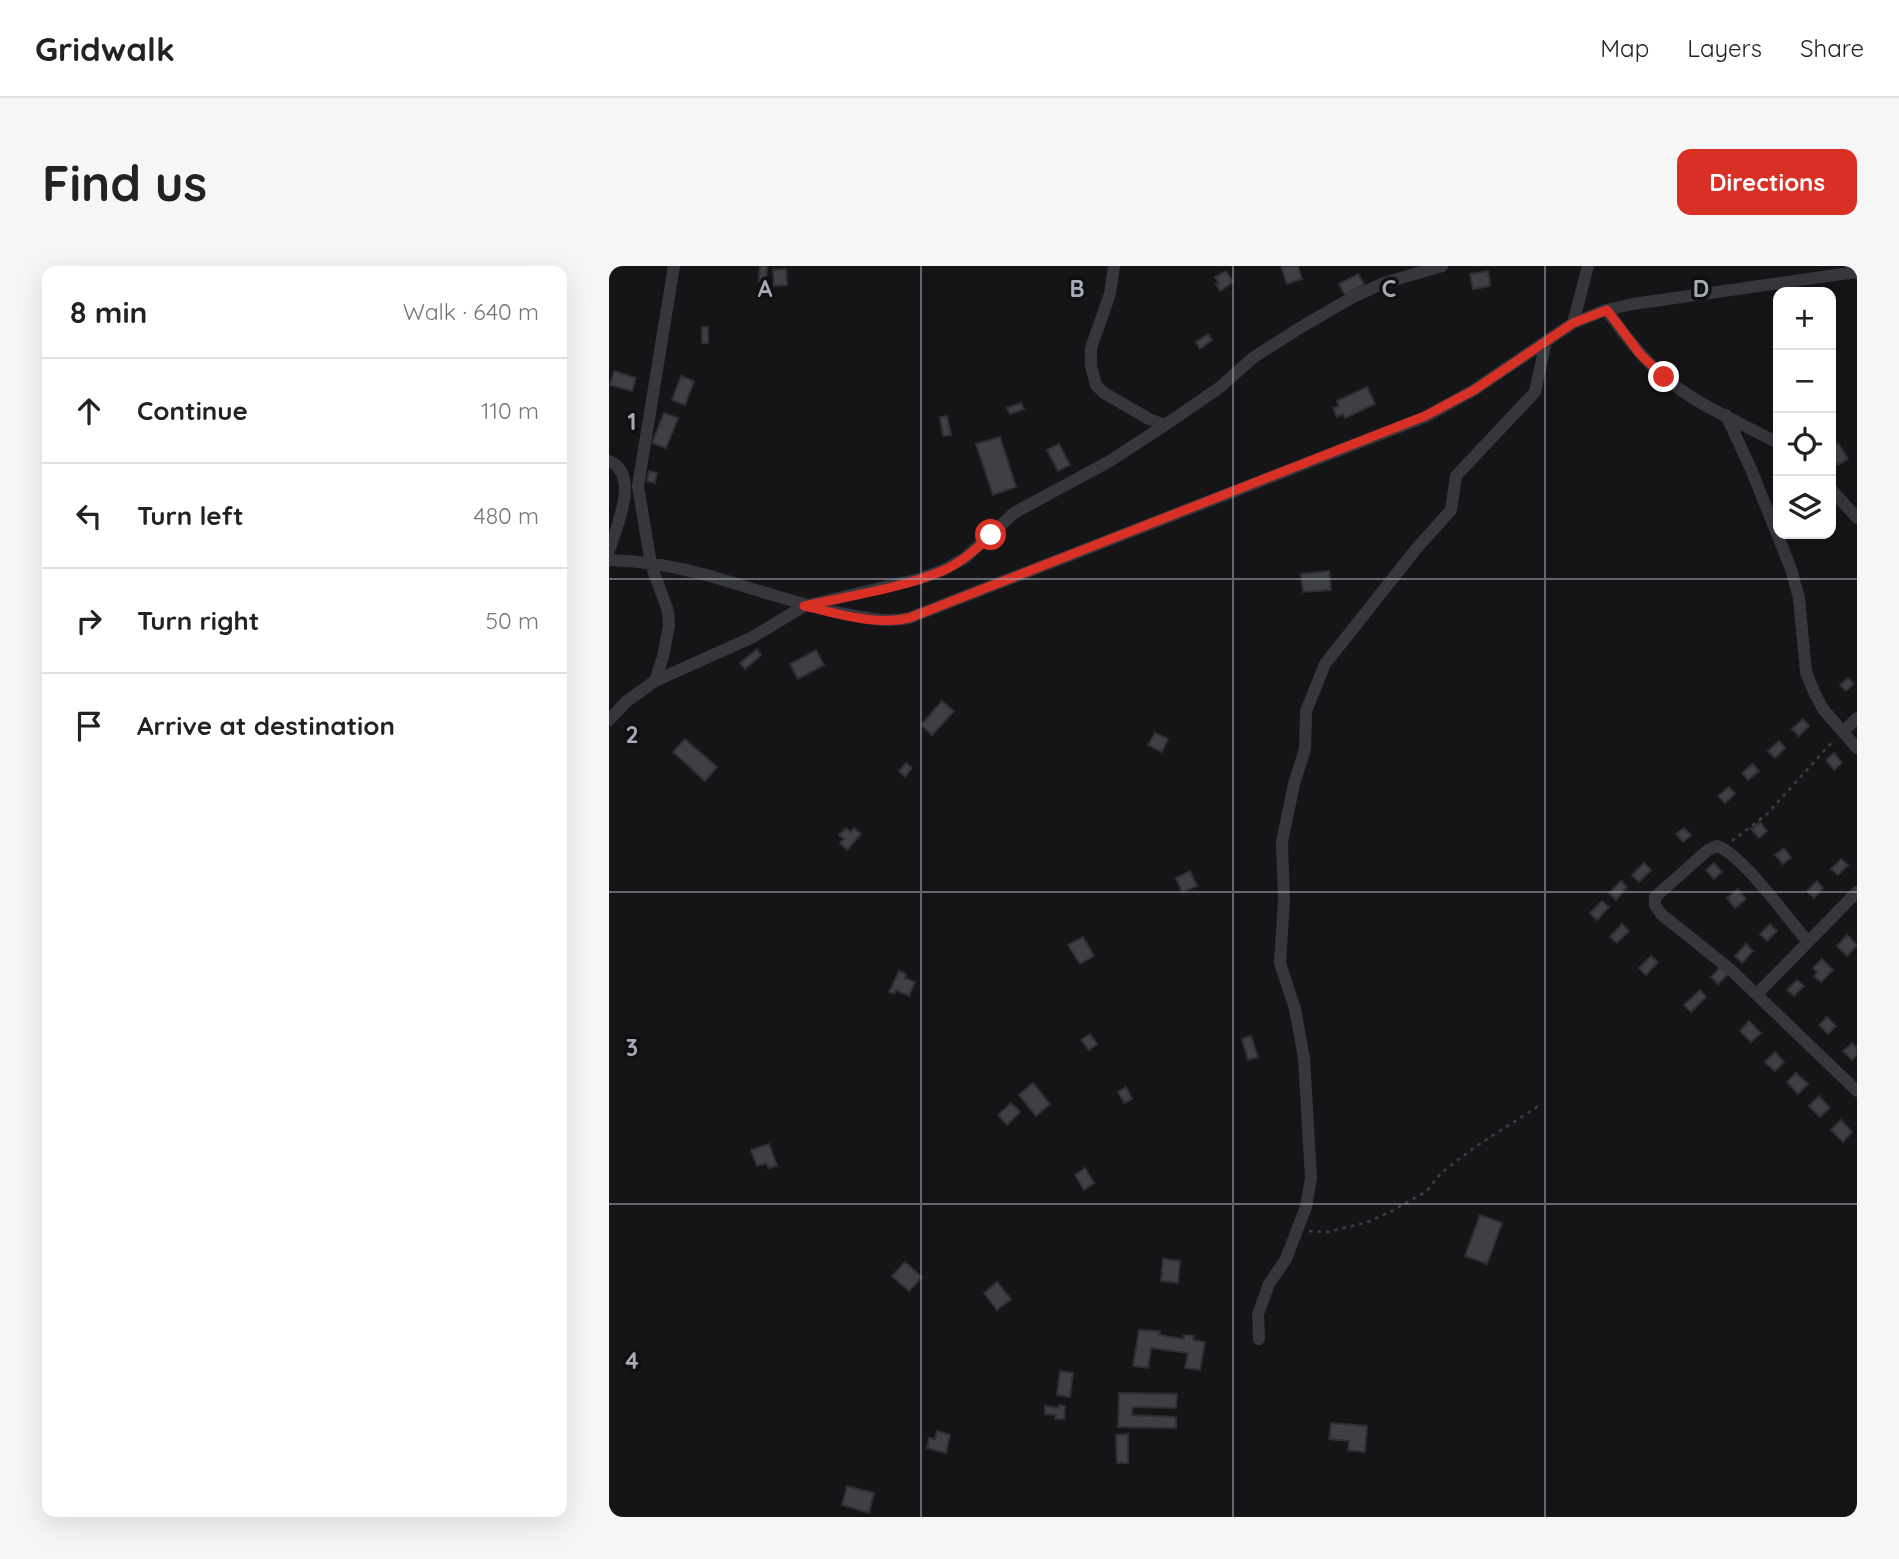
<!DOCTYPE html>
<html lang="en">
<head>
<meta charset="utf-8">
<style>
  :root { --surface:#fff; --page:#f6f6f6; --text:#222; --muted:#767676; --line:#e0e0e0; --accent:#d93025 }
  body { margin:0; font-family:Quicksand,sans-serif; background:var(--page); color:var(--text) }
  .controls { position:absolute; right:21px; top:21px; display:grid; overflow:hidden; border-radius:14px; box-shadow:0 7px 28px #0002 }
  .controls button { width:63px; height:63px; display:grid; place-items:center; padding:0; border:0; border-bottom:2px solid var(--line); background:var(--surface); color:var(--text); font:35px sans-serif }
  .stop { position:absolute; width:21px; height:21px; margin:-16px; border:5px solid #d93025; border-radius:50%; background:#fff }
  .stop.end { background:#d93025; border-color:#fff; box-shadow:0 2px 7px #0008 }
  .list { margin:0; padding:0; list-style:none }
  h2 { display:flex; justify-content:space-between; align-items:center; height:91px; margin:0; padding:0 28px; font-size:30px }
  h2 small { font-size:23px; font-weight:400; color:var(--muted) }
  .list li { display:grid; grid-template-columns:46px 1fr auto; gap:21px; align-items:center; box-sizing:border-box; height:105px; padding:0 28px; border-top:2px solid var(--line) }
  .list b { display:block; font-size:26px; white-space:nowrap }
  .list em { font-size:23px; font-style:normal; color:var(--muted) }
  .icon { flex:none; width:38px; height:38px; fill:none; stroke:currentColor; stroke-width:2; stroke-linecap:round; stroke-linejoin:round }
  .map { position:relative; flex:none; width:1248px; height:1251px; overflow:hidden; border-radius:14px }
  header { display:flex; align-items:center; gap:42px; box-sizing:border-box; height:98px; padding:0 35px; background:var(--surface); border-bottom:2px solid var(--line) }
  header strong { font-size:33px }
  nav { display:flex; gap:38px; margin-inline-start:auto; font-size:24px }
  .intro { display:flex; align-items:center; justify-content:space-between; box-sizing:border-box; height:168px; padding:0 42px }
  h1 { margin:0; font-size:49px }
  .button { padding:18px 32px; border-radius:14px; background:var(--accent); color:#fff; font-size:24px; font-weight:700 }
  main { display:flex; gap:42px; padding:0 42px }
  aside { flex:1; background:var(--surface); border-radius:14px; box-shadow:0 7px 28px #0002 }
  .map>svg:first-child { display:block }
</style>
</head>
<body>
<header>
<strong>Gridwalk</strong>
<nav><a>Map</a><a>Layers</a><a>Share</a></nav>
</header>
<div class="intro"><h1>Find us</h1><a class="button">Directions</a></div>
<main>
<aside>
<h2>8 min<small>Walk · 640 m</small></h2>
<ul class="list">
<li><svg class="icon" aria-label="ahead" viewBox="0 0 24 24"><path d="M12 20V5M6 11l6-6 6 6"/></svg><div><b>Continue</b></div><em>110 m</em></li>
<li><svg class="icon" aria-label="left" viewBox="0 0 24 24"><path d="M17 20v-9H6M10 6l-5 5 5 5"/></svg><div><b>Turn left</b></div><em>480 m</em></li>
<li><svg class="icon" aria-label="right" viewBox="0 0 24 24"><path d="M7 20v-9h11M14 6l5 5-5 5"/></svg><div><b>Turn right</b></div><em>50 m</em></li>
<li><svg class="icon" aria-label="arrive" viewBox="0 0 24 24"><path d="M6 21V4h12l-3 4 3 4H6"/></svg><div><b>Arrive at destination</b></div></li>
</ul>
</aside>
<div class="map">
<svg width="1248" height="1251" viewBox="0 0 1248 1251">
  <rect width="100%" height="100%" fill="#151517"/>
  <!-- building -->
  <path fill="#3f4044" stroke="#2f2f33" stroke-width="2" d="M 151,0 L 158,0 L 157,16 L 150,16 Z
    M 672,0 L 689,0 L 693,13 L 678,18 Z
    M 177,3 L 178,19 L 165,20 L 164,4 Z
    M 617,5 L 624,16 L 611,25 L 607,18 L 610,17 L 606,11 Z
    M 879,5 L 881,20 L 864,23 L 861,8 Z
    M 749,8 L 755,18 L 736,29 L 730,18 Z
    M 93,61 L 99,61 L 99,77 L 93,77 Z
    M 599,68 L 603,74 L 591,83 L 587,76 Z
    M 5,105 L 27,112 L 23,125 L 1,119 Z
    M 72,110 L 85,115 L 76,139 L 63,134 Z
    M 758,121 L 766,138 L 736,152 L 734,148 L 728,151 L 724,142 L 730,140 L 728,135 Z
    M 412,137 L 415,143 L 401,148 L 398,142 Z
    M 55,147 L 69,152 L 57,182 L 43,177 Z
    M 338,150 L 342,169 L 334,170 L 331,151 Z
    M 391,171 L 407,221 L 384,229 L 367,178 Z
    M 1229,177 L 1239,193 L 1229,199 L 1222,189 L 1222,182 Z
    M 450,178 L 461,199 L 449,205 L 438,184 Z
    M 40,205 L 48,207 L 46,217 L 38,215 Z
    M 720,305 L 722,324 L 694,326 L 692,308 Z
    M 148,383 L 152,389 L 136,403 L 131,397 Z
    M 207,384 L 215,399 L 189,413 L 181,398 Z
    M 1239,412 L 1245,418 L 1237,425 L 1231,419 Z
    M 333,435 L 345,445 L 323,469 L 312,459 Z
    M 1194,453 L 1200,460 L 1190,470 L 1183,463 Z
    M 546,467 L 559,473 L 553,486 L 539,479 Z
    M 76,473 L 108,501 L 96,515 L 64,486 Z
    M 1170,475 L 1176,482 L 1166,492 L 1159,485 Z
    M 1225,487 L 1233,497 L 1225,504 L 1217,494 Z
    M 297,497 L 303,502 L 296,511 L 290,505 Z
    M 1144,498 L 1150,505 L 1139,514 L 1133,507 Z
    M 1120,521 L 1126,528 L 1116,537 L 1109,530 Z
    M 1151,556 L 1158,565 L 1150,572 L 1142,563 Z
    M 237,562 L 242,566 L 245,562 L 252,568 L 238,584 L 231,577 L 235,573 L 230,569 Z
    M 1075,562 L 1082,569 L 1074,576 L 1067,568 Z
    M 1175,582 L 1182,592 L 1174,598 L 1166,589 Z
    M 1232,593 L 1239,599 L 1229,609 L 1222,603 Z
    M 1035,597 L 1042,604 L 1030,616 L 1023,609 Z
    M 1105,597 L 1113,606 L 1105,613 L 1097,604 Z
    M 581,605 L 588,620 L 573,626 L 567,612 Z
    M 1012,615 L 1018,621 L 1007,634 L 1000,627 Z
    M 1208,615 L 1214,622 L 1205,632 L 1198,625 Z
    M 1129,623 L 1137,633 L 1126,642 L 1118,632 Z
    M 993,635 L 1000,641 L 988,654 L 981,647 Z
    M 1013,658 L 1020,665 L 1008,677 L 1001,671 Z
    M 1161,658 L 1168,665 L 1158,675 L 1151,668 Z
    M 1238,669 L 1248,679 L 1238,690 L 1228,680 Z
    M 474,671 L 485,690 L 471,698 L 459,679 Z
    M 1137,678 L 1144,685 L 1133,697 L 1126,690 Z
    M 1042,690 L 1049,696 L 1037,709 L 1030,702 Z
    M 1213,693 L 1224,704 L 1212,716 L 1205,710 L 1208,706 L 1204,702 Z
    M 1112,701 L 1119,708 L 1109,718 L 1102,711 Z
    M 290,705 L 297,708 L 296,712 L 306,716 L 300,730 L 287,724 L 285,728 L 280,726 Z
    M 1188,714 L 1195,720 L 1185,730 L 1178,724 Z
    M 1091,724 L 1097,731 L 1082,746 L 1075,739 Z
    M 1218,751 L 1227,760 L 1219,768 L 1210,759 Z
    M 1140,755 L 1152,767 L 1142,776 L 1131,765 Z
    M 481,768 L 488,778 L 480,784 L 472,774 Z
    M 642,770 L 649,791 L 639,794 L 633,773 Z
    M 1243,777 L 1248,782 L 1248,789 L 1243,794 L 1234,785 Z
    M 1166,786 L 1175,796 L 1166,805 L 1156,796 Z
    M 1187,807 L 1199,818 L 1189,828 L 1178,816 Z
    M 424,817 L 441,838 L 427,850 L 410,829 Z
    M 517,821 L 523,833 L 515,837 L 509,826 Z
    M 1210,830 L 1221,842 L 1211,851 L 1200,840 Z
    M 402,837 L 411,846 L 398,859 L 389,849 Z
    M 1232,854 L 1243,866 L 1234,876 L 1222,864 Z
    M 160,878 L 168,900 L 159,902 L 158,897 L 148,900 L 142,884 Z
    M 476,902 L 485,917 L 475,924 L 466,909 Z
    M 871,949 L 893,957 L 878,998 L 856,990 Z
    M 554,993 L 571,995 L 569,1017 L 552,1015 Z
    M 296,996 L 313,1011 L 300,1025 L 283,1010 Z
    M 388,1016 L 402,1033 L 388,1044 L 375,1027 Z
    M 530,1064 L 551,1065 L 550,1069 L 575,1073 L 575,1069 L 585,1070 L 584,1074 L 596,1076 L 591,1104 L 576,1102 L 579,1087 L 542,1082 L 539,1102 L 524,1100 Z
    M 451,1105 L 464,1107 L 461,1131 L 448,1129 Z
    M 510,1127 L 568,1128 L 567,1142 L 524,1141 L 523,1149 L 567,1151 L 567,1162 L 509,1161 Z
    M 450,1139 L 456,1140 L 455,1153 L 446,1153 L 447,1149 L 436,1148 L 436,1140 L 450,1142 Z
    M 722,1157 L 758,1160 L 756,1186 L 739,1184 L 740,1175 L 720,1173 Z
    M 328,1165 L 341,1169 L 337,1187 L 318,1182 L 320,1172 L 326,1173 Z
    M 519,1168 L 519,1197 L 508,1197 L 507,1169 Z
    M 238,1220 L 265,1227 L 260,1247 L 233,1239 Z"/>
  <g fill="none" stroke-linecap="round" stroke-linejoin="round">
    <!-- path -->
    <path stroke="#3c3e43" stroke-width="2.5" stroke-dasharray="3.5 5" stroke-linecap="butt" d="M 1123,575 L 1158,548 L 1225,474
      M 700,965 L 718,966 L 756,957 L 781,946 L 818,925 L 832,907 L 866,881 L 931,839"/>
    <!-- minor -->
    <path stroke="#36373c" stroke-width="12" d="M 505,0 L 501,28 L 482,82 L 482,100 L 487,119 L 495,127 L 540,153 L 556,159
      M 997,44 C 1015,67 1031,90 1053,109 C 1086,139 1131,156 1169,177
      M 964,57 L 979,0
      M 1117,149 L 1142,203 L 1182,303 L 1190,332 L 1197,406 L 1205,426 L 1214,443 L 1248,482
      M 0,195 C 32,208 7,262 0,285
      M 1222,223 L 1248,252
      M 0,294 C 34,295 69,301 101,310 C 146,323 190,339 236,348 C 258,352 278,357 300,352 L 816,151 L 865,124 L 964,57 L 997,44 L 1024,38 L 1248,6
      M 46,415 L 54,391 L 60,360 L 59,345 L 42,298 L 29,220 L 65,0
      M 0,454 L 18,435 L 46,415 L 144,371 L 195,340 L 310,313 L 334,304 L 356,292 L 405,247 L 501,195 L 556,159 L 610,122 L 645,91 L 689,63 L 744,31 L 775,17 L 833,0
      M 1234,466 L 1248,452
      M 1199,676 C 1179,653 1133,588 1108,580 L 1099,584 L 1046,631 L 1046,639 L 1052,648 L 1122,704 L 1248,825
      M 1148,728 L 1248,626
      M 650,1073 L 649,1048 L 660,1018 L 677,993 L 697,941 L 702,912 L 695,792 L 686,743 L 671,697 L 675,634 L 673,576 L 685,518 L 696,483 L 697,445 L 716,398 L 807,283 L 842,244 L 847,210 L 926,126 L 937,75"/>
  </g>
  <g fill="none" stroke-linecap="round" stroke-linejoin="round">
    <!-- route -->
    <path stroke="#d93025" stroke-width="9" d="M 382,269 C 367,283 352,297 333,305 C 290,323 240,330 195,340 C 228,347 266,360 300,352 L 816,150 L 865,124 L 964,57 L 998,44 L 1031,88 L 1055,111"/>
  </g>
  <!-- grid -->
  <path fill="none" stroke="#a7abb8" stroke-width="2" stroke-opacity="0.55" d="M 312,0 L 312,1251M 624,0 L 624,1251M 936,0 L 936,1251M 0,313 L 1248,313M 0,626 L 1248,626M 0,938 L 1248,938"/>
  <g font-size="23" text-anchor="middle" font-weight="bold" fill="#a7abb8" stroke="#101012" stroke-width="7" stroke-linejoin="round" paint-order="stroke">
    <text x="156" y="31">A</text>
    <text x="468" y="31">B</text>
    <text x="780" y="31">C</text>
    <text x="1092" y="31">D</text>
    <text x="23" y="164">1</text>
    <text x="23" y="477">2</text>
    <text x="23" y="790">3</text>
    <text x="23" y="1103">4</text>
  </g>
</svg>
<div class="controls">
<button>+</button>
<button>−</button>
<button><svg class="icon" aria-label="locate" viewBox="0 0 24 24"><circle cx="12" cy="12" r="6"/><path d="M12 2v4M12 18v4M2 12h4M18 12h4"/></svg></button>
<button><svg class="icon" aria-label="layers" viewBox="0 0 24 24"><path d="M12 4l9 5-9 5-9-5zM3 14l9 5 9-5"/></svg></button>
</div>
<div class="stop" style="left:382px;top:269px"></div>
<div class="stop end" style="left:1055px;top:111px"></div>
</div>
</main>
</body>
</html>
